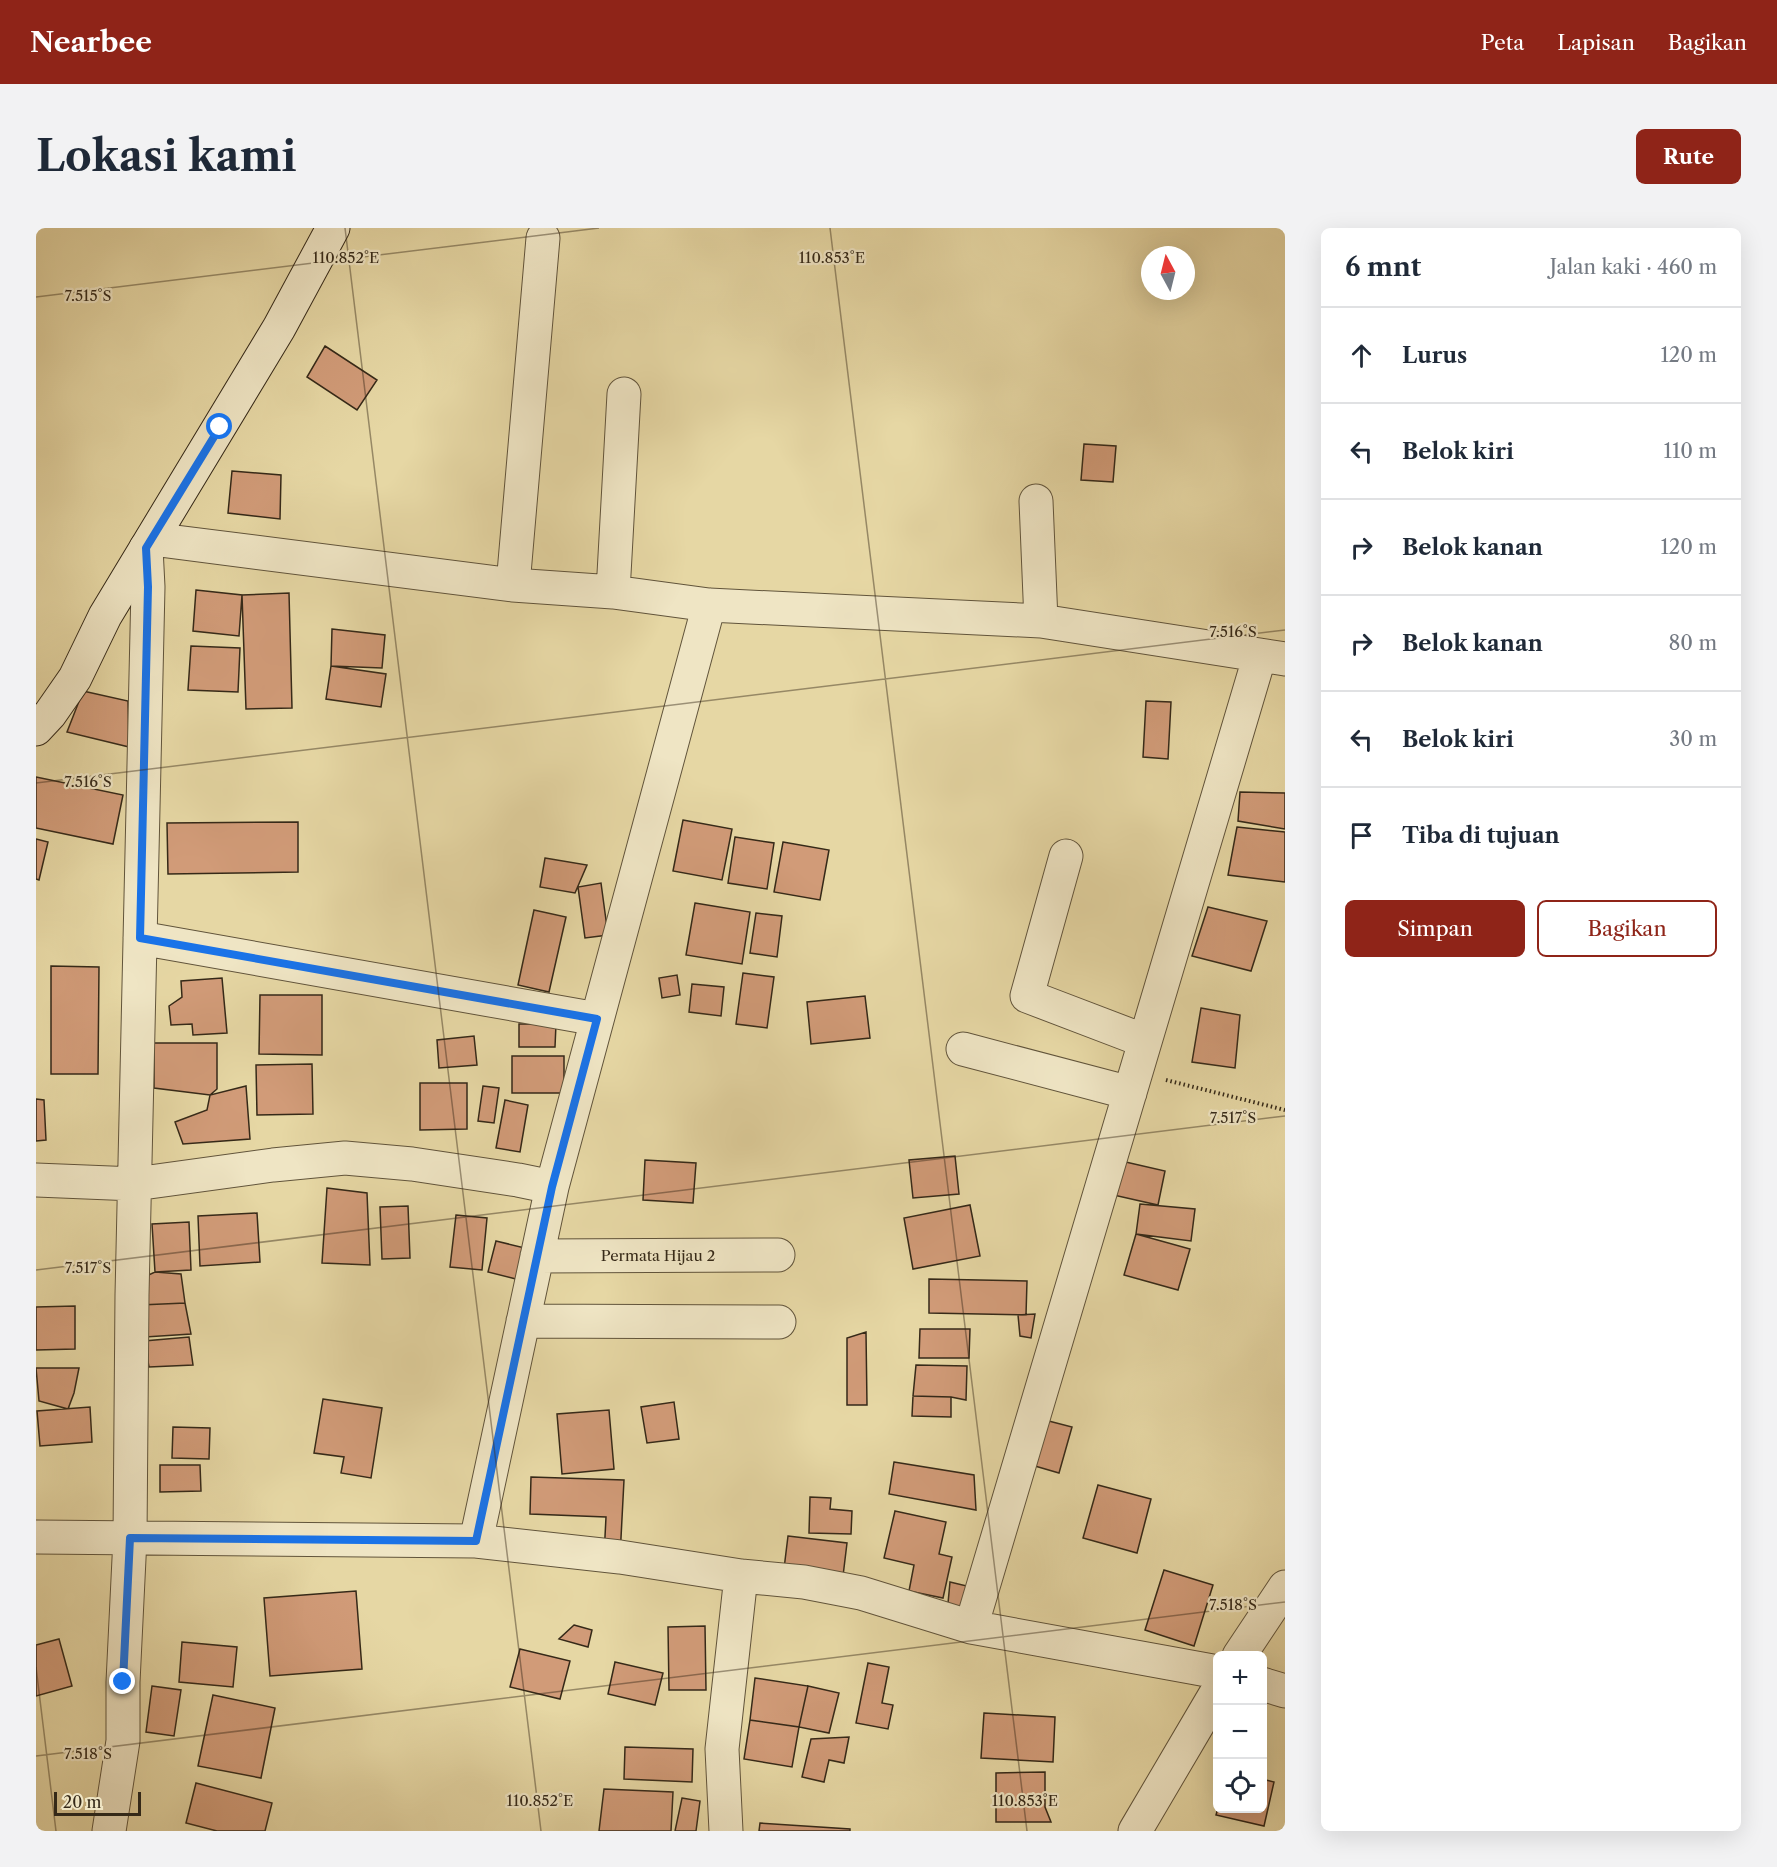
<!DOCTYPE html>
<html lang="id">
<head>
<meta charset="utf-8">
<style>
  :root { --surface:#fff; --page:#f2f2f3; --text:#1f2937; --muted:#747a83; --line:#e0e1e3; --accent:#8f2418 }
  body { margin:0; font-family:"Libre Caslon Text",serif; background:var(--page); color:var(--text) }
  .controls { position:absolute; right:18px; bottom:18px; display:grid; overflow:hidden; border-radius:9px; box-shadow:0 6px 24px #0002 }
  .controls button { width:54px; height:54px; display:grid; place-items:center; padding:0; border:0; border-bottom:2px solid var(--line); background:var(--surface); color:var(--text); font:30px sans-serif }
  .compass { position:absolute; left:1105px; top:18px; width:54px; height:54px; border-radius:50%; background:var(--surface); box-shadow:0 6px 24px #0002; rotate:353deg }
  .scale { position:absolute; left:18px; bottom:15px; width:87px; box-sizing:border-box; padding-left:6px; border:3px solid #352918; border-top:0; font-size:16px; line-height:21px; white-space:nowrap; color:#352918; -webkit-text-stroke:4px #efe5c4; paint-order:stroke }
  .stop { position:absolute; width:18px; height:18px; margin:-14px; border:4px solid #1a73e8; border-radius:50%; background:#fff }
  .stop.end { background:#1a73e8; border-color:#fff; box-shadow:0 2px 6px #0008 }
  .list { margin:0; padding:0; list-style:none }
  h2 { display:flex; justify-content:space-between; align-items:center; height:78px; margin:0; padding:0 24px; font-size:26px }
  h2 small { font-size:20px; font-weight:400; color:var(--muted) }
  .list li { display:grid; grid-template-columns:39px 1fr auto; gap:18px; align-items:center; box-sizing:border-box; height:96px; padding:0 24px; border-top:2px solid var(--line) }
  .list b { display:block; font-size:22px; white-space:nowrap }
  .list em { font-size:20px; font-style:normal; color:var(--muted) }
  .actions { display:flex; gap:12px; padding:18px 24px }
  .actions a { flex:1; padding:14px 0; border:2px solid var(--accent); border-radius:9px; text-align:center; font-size:21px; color:var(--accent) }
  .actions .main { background:var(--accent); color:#fff }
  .icon { flex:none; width:33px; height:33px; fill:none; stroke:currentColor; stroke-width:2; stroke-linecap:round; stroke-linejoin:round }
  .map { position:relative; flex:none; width:1249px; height:1603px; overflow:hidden; border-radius:9px }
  header { display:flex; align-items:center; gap:36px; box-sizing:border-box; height:84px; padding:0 30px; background:var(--accent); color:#fff }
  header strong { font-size:28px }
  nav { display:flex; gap:33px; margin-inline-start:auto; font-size:21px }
  .intro { display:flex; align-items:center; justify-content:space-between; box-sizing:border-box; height:144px; padding:0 36px }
  h1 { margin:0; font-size:42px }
  .button { padding:15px 27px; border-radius:9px; background:var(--accent); color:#fff; font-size:21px; font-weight:700 }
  main { display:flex; gap:36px; padding:0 36px }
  aside { flex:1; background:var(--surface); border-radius:9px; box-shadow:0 6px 24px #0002 }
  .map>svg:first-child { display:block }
</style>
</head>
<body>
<header>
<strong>Nearbee</strong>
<nav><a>Peta</a><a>Lapisan</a><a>Bagikan</a></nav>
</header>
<div class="intro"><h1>Lokasi kami</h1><a class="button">Rute</a></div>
<main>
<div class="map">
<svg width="1249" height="1603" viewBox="0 0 1249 1603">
  <rect width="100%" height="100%" fill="#e6d7a4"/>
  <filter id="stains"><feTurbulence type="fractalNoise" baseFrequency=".00333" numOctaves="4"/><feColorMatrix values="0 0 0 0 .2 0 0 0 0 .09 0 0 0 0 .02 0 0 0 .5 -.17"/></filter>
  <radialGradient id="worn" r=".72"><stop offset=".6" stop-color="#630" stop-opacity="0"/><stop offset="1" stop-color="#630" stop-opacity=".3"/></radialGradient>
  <!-- building -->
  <path fill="#d19b78" stroke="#352918" stroke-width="1.5" d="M 289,118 L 341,152 L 321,182 L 271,149 Z
    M 1048,216 L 1080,218 L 1077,254 L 1045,252 Z
    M 196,243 L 245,247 L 244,291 L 192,285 Z
    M 160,362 L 206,367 L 203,408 L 157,403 Z
    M 253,365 L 256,480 L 210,481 L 206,367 Z
    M 296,401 L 349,407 L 346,440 L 295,438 Z
    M 155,418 L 204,420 L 202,464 L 152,462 Z
    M 295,438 L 350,446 L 345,479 L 290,471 Z
    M 47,463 L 92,473 L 93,519 L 31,504 Z
    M 1110,473 L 1135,474 L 1132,531 L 1107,529 Z
    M 0,549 L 87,567 L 77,616 L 0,600 Z
    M 1204,564 L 1249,565 L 1249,601 L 1202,593 Z
    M 647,592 L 696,601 L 686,652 L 637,643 Z
    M 262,594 L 262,644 L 132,646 L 131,595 Z
    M 1201,599 L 1249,604 L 1249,654 L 1192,647 Z
    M 699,609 L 738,615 L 731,661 L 692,655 Z
    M 0,611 L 12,614 L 3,652 L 0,651 Z
    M 747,614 L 793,622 L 784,672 L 738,664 Z
    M 509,630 L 551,637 L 539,665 L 504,659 Z
    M 565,655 L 572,707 L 549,710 L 542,659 Z
    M 659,675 L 714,684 L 706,736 L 650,727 Z
    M 1172,679 L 1231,693 L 1215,743 L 1156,728 Z
    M 498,682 L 530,689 L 513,764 L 482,757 Z
    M 720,685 L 746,688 L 741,729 L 714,725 Z
    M 15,738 L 63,739 L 62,846 L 15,846 Z
    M 707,745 L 738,749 L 731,800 L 700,796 Z
    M 641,747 L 644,767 L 626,770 L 623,750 Z
    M 186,750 L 191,805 L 157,807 L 156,796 L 135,797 L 133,778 L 146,769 L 145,753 Z
    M 656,756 L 688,759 L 685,788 L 653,784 Z
    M 224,767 L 286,767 L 286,827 L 223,826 Z
    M 829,768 L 834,810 L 775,816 L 771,774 Z
    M 1165,780 L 1204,787 L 1199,840 L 1156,834 Z
    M 483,796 L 520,796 L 519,819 L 483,819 Z
    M 438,808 L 441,837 L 403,840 L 401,812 Z
    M 118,815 L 181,815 L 181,861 L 174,867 L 118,860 Z
    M 476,828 L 528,828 L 528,865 L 476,865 Z
    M 276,836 L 277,886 L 221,887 L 220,837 Z
    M 384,855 L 431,855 L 431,901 L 384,902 Z
    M 210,858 L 214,911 L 147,916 L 139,894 L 171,882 L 174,867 Z
    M 447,858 L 463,860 L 458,895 L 442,893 Z
    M 0,871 L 8,872 L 10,912 L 0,913 Z
    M 469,872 L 492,877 L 484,924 L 460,920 Z
    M 919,928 L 923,966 L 877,970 L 873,932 Z
    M 609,932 L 660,935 L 657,975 L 607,972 Z
    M 1081,932 L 1129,943 L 1122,977 L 1073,966 Z
    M 291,960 L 331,965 L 334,1037 L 286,1035 Z
    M 1104,976 L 1159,981 L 1155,1013 L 1100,1006 Z
    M 934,977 L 944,1028 L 877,1041 L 868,990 Z
    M 372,978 L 374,1030 L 346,1031 L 344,979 Z
    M 221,985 L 224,1034 L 164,1038 L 162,988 Z
    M 420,987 L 451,990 L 446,1042 L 414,1039 Z
    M 153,994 L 155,1042 L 119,1044 L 116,996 Z
    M 1100,1006 L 1154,1021 L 1142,1062 L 1088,1047 Z
    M 460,1013 L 493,1021 L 484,1052 L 452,1044 Z
    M 119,1044 L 145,1046 L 149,1075 L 104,1077 L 106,1050 Z
    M 893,1051 L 991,1053 L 990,1087 L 893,1085 Z
    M 149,1075 L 155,1106 L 109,1109 L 104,1077 Z
    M 39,1078 L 39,1121 L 0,1122 L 0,1079 Z
    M 999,1086 L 995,1110 L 984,1108 L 982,1087 Z
    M 884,1101 L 934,1101 L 933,1130 L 883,1130 Z
    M 830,1104 L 831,1177 L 811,1177 L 811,1110 Z
    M 153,1109 L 157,1137 L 113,1139 L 108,1113 Z
    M 880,1137 L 931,1138 L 930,1172 L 915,1169 L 877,1168 Z
    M 0,1140 L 43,1140 L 38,1165 L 32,1181 L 3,1173 Z
    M 877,1168 L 915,1169 L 915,1189 L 876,1188 Z
    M 287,1171 L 346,1180 L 335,1250 L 305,1245 L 308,1229 L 278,1225 Z
    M 638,1174 L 643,1211 L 611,1215 L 605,1179 Z
    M 54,1179 L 56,1214 L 4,1218 L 1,1183 Z
    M 573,1182 L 578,1241 L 526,1246 L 521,1186 Z
    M 1005,1191 L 1036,1199 L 1023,1245 L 992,1236 Z
    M 137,1199 L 174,1200 L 173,1231 L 136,1230 Z
    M 858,1234 L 938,1247 L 940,1282 L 853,1266 Z
    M 124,1237 L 164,1237 L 165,1263 L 124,1264 Z
    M 495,1249 L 588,1252 L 584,1329 L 568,1328 L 570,1289 L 494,1286 Z
    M 1062,1257 L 1115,1271 L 1101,1325 L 1047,1310 Z
    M 774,1269 L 795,1270 L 794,1281 L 816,1283 L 815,1306 L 773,1305 Z
    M 859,1283 L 910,1294 L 903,1326 L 916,1329 L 907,1370 L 873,1363 L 878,1337 L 848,1330 Z
    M 752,1308 L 811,1315 L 807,1348 L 747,1349 Z
    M 1128,1342 L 1177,1357 L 1158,1418 L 1109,1402 Z
    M 914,1354 L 935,1359 L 929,1387 L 911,1386 Z
    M 320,1363 L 326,1441 L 234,1448 L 228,1370 Z
    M 538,1397 L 556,1402 L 552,1419 L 523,1411 Z
    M 669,1398 L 670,1462 L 633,1462 L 632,1399 Z
    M 23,1411 L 36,1458 L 0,1468 L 0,1417 Z
    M 146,1414 L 201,1419 L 197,1459 L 143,1454 Z
    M 484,1421 L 534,1433 L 524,1471 L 474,1459 Z
    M 579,1434 L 627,1445 L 619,1477 L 572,1466 Z
    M 832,1435 L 853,1439 L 846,1475 L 857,1477 L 852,1501 L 820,1495 Z
    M 719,1450 L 772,1458 L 763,1499 L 714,1492 Z
    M 116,1458 L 145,1462 L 138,1508 L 110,1504 Z
    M 772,1458 L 803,1465 L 793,1505 L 763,1499 Z
    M 177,1467 L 239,1480 L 225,1550 L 162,1538 Z
    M 948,1485 L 1019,1489 L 1017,1534 L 945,1530 Z
    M 714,1492 L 763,1499 L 756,1539 L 708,1531 Z
    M 813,1509 L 808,1535 L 793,1532 L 788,1554 L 766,1549 L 775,1511 Z
    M 589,1519 L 657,1521 L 656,1554 L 588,1551 Z
    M 1009,1544 L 1009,1579 L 1015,1594 L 960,1594 L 960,1545 Z
    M 1226,1551 L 1238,1554 L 1228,1598 L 1180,1587 L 1182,1580 L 1226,1580 Z
    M 160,1555 L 236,1575 L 229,1603 L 181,1603 L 150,1595 Z
    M 568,1561 L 637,1564 L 635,1603 L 563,1603 Z
    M 646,1570 L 664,1573 L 660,1603 L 639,1603 Z
    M 724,1595 L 814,1601 L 814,1603 L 723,1603 Z"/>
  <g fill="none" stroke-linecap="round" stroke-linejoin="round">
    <defs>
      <path id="street" d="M 1000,273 L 1005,393
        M 116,311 L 477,357 L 577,364 L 673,377 L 1005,393 L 1249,431
        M 477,357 L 507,10
        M 577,364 L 588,166
        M 1030,628 L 991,768 L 1109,813
        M 104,710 L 561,791
        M 927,821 L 1094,865
        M 0,952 L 99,956 L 237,937 L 309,930 L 376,936 L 482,952 L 516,959
        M 501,1028 L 742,1027
        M 487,1093 L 743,1094
        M 0,1309 L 440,1313 L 584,1329 L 705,1348 L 768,1354 L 825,1365 L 935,1399 L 1182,1444
        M 440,1313 L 516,959 L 673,377
        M 935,1399 L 1224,427
        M 1203,1428 L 1249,1359
        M 1226,1456 L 1249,1463
        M 73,1603 L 87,1513 L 87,1454 L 94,1310 L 96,1067 L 112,359 L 110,320
        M 690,1603 L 686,1521 L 705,1348
        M 1099,1603 L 1182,1462"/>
      <path id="secondary" d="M 0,501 L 14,486 L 39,450 L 69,388 L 243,100 L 297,0"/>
    </defs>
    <!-- street casing -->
    <use href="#street" stroke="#61543b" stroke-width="35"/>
    <!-- secondary casing -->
    <use href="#secondary" stroke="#352918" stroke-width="35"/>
    <!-- path -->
    <path stroke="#352918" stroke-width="4" stroke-dasharray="1.5 3" stroke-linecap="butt" d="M 1130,852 L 1249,882"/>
    <!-- street -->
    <use href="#street" stroke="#efe5c4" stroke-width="33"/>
    <!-- secondary -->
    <use href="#secondary" stroke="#efe5c4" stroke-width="33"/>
  </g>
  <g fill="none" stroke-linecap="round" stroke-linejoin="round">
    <!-- route -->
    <path stroke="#1a73e8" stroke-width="8" d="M 87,1454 L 94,1310 L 440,1313 L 516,959 L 561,791 L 104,710 L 112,359 L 110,320 L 184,199"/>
  </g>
  <!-- ticks -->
  <path fill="none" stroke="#352918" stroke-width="1.5" stroke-opacity="0.45" d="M 309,0 L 505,1603M 794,0 L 991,1603M 0,69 L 563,0M 0,555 L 1249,402M 0,1042 L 1249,888M 0,1439 L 20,1603M 0,1528 L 1249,1374"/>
  <g text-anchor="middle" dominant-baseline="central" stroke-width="4.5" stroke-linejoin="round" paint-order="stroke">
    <!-- street labels -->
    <g font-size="15" fill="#352918" stroke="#efe5c4">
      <text x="622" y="1027">Permata Hijau 2</text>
    </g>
  </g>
  <g font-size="15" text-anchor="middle" fill="#352918" stroke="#efe5c4" stroke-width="4.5" stroke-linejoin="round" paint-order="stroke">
    <text x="310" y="35">110.852°E</text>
    <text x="796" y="35">110.853°E</text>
    <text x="52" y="73">7.515°S</text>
    <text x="1197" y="409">7.516°S</text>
    <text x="52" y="559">7.516°S</text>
    <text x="1197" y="895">7.517°S</text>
    <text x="52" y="1045">7.517°S</text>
    <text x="1197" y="1382">7.518°S</text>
    <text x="52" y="1531">7.518°S</text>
    <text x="504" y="1578">110.852°E</text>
    <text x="989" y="1578">110.853°E</text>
  </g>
  <rect width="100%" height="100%" filter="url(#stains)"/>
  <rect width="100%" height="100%" fill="url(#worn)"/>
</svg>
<div class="controls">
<button>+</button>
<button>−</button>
<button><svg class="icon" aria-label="locate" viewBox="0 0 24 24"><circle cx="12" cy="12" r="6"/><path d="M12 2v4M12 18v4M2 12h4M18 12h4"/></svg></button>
</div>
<svg class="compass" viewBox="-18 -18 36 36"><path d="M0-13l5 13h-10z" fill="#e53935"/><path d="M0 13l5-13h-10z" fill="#747a83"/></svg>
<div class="scale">20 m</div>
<div class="stop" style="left:184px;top:199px"></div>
<div class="stop end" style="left:87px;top:1454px"></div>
</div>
<aside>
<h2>6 mnt<small>Jalan kaki · 460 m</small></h2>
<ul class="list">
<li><svg class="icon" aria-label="ahead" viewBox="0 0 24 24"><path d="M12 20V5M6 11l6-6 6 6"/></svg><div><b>Lurus</b></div><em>120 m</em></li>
<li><svg class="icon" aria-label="left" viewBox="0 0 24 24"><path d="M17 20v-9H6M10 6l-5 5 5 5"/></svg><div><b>Belok kiri</b></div><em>110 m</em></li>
<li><svg class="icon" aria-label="right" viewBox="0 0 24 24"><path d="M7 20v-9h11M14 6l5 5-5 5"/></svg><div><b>Belok kanan</b></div><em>120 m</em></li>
<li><svg class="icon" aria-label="right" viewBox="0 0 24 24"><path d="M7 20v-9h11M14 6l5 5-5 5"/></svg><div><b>Belok kanan</b></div><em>80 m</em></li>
<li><svg class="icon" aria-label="left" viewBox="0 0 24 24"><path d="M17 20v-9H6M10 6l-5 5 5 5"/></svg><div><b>Belok kiri</b></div><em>30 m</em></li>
<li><svg class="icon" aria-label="arrive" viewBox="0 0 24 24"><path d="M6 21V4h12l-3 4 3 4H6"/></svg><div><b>Tiba di tujuan</b></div></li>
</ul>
<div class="actions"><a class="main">Simpan</a><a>Bagikan</a></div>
</aside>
</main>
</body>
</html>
